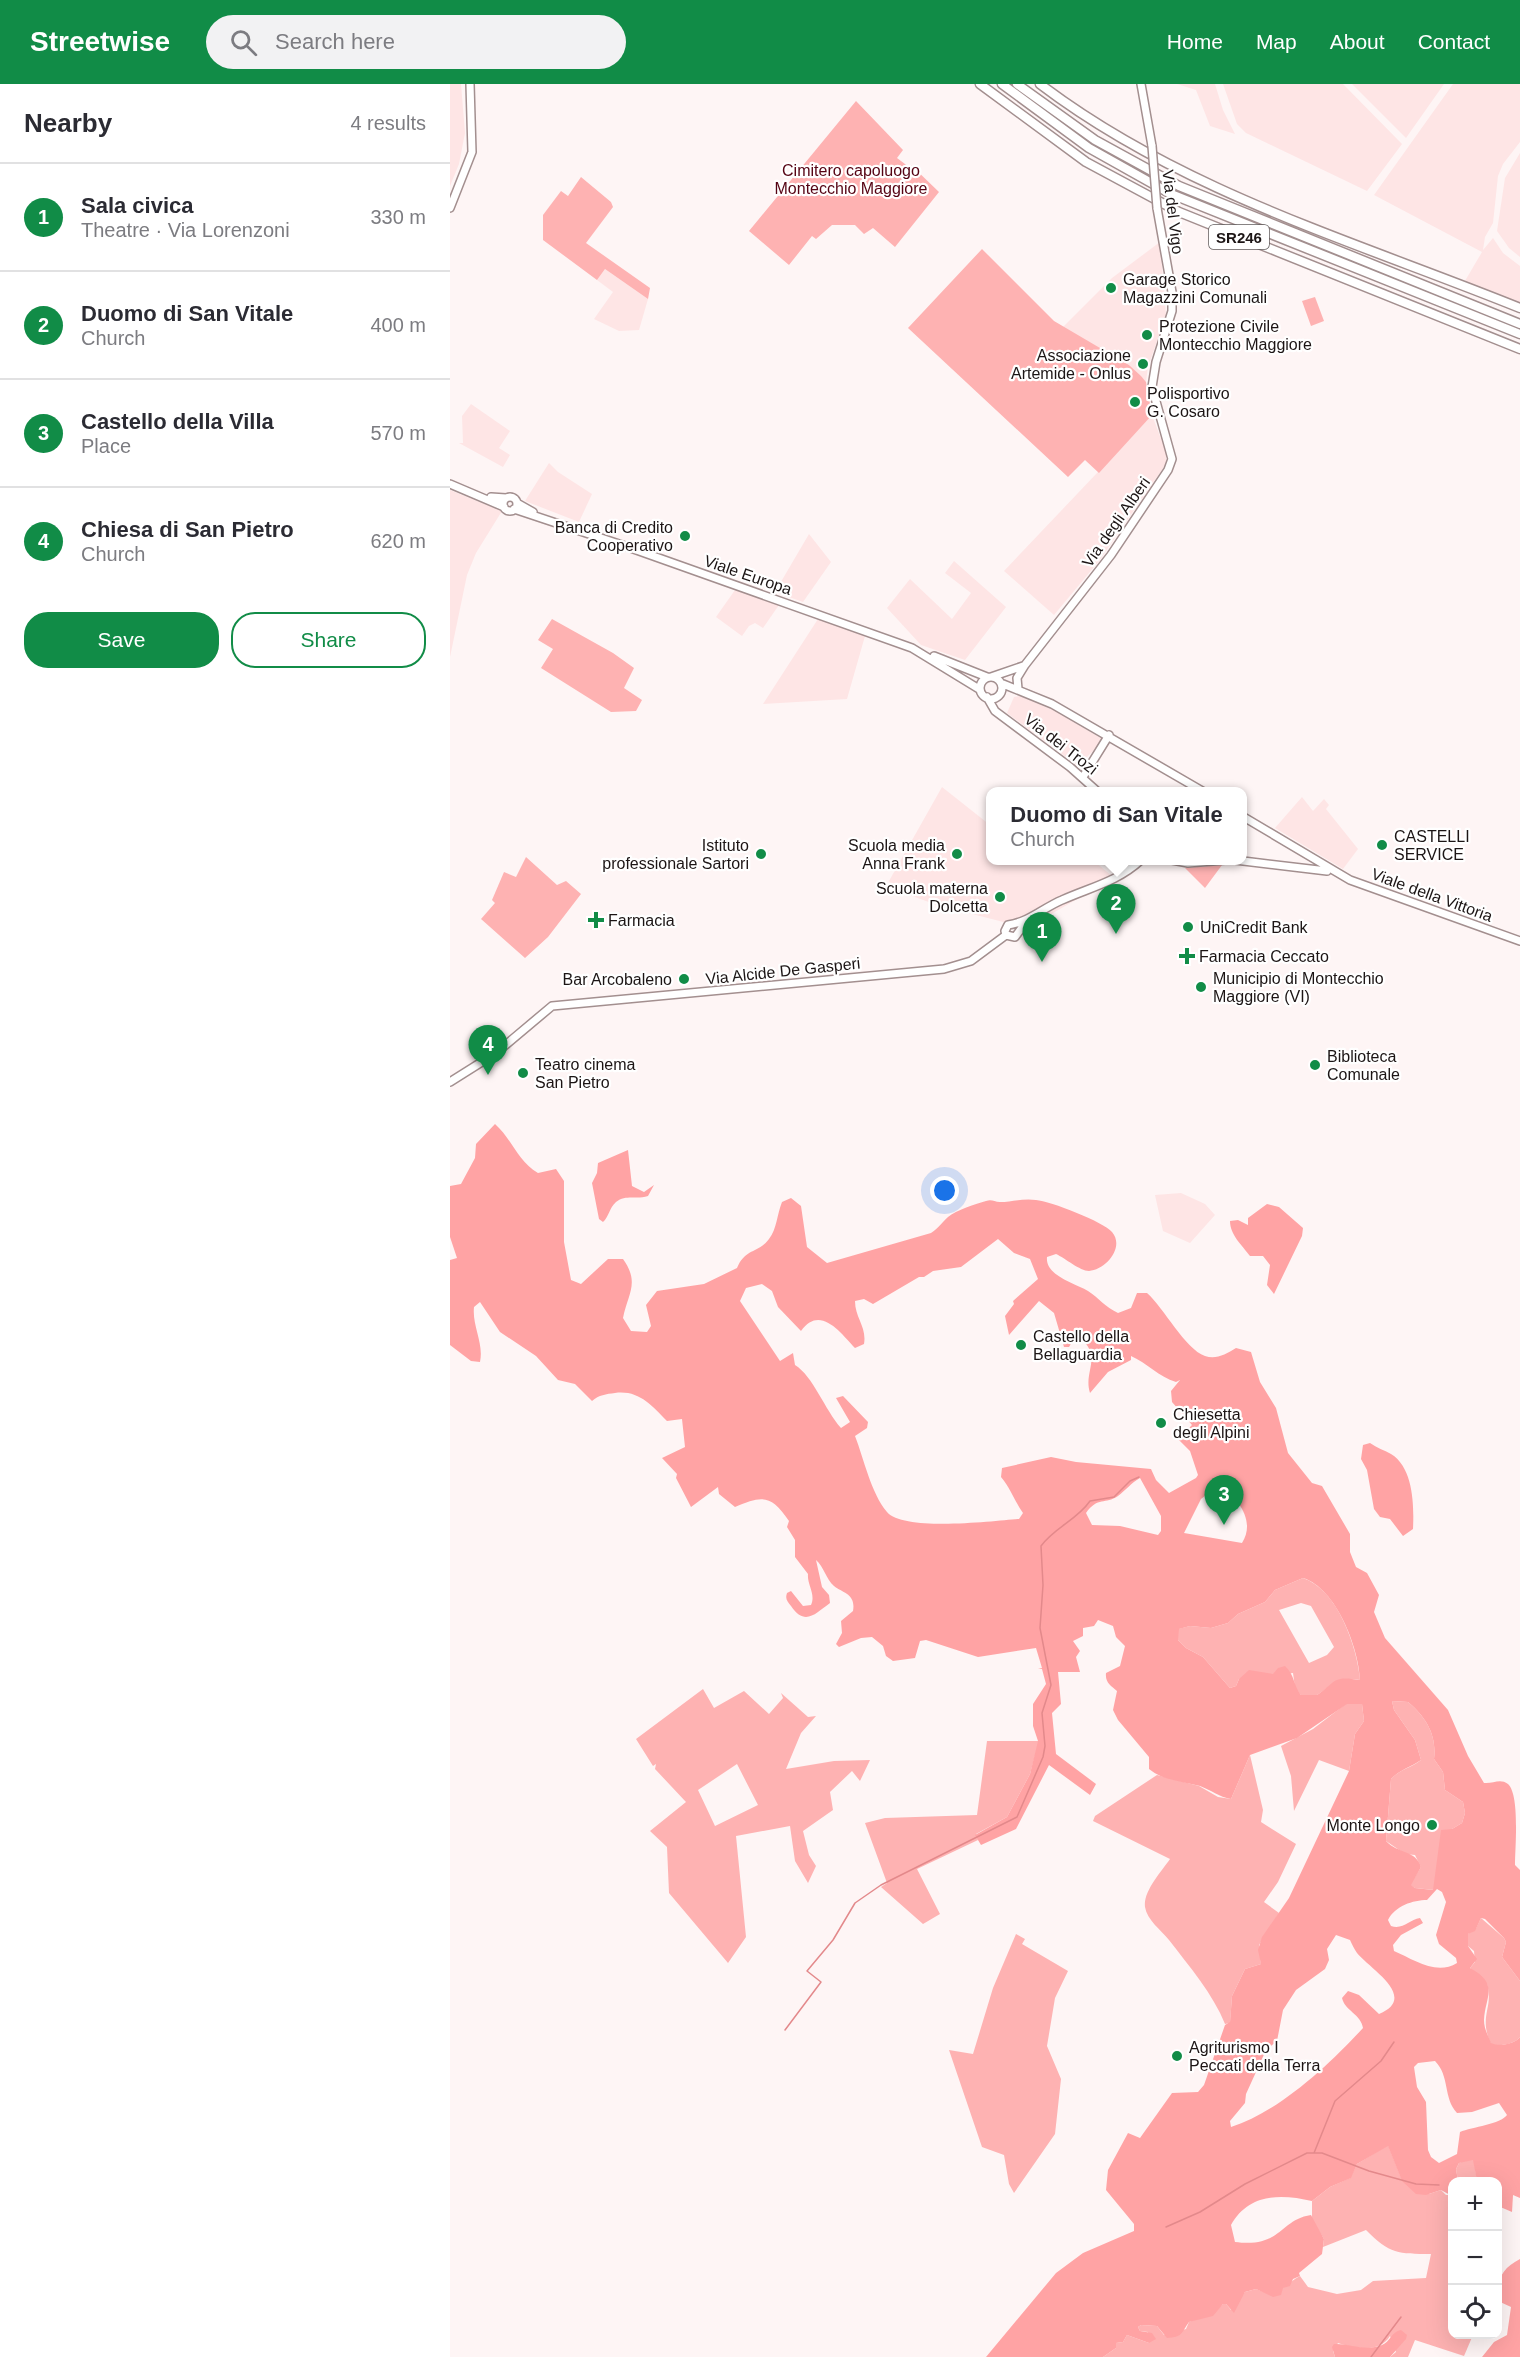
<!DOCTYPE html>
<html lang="en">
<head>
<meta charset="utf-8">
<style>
  :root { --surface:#fff; --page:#f2f2f3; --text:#2b2b33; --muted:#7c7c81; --line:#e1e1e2; --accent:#118c47 }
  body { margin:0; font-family:Helvetica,sans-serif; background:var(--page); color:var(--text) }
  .controls { position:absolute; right:18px; bottom:18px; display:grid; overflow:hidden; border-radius:12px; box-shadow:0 6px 24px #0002 }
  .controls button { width:54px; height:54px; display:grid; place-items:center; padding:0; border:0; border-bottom:2px solid var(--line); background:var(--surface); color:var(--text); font:30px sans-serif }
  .you { position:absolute; left:495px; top:1107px; width:21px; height:21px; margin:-15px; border:4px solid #fff; border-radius:50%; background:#1a73e8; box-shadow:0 0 0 9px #1a73e833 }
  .badge { display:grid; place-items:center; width:39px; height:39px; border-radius:50%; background:var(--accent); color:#fff; font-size:20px; font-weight:700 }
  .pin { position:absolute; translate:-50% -50px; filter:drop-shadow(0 2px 3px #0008) }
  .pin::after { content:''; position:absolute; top:32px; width:21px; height:18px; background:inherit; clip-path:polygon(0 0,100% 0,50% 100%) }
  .popup { position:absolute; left:536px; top:703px; width:261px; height:78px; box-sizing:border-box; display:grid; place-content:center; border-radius:12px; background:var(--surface); filter:drop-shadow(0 2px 4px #0005); font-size:20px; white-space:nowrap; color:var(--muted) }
  .popup b { font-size:22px; color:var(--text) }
  .popup::after { content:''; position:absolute; left:50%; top:100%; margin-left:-12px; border:12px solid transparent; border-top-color:var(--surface) }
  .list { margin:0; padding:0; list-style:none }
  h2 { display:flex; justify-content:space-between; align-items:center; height:78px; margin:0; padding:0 24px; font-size:26px }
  h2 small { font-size:20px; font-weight:400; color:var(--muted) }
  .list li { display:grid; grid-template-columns:39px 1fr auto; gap:18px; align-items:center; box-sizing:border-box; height:108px; padding:0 24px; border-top:2px solid var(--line) }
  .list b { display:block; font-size:22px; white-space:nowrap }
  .list p { margin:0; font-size:20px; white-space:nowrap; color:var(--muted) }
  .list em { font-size:20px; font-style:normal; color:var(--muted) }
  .actions { display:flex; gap:12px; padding:18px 24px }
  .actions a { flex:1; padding:14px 0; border:2px solid var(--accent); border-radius:24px; text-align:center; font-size:21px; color:var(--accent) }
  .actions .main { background:var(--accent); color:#fff }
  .icon { flex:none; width:33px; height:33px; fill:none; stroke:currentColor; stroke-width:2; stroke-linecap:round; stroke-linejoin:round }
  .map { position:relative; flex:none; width:1070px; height:2273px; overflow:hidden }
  header { display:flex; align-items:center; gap:36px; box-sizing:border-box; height:84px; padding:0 30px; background:var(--accent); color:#fff }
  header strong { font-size:28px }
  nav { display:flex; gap:33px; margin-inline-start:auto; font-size:21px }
  .search { width:420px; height:54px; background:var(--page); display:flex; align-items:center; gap:15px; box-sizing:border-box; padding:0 21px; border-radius:33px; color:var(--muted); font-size:22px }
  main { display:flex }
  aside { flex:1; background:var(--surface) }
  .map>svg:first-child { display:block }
</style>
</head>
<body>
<header>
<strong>Streetwise</strong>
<div class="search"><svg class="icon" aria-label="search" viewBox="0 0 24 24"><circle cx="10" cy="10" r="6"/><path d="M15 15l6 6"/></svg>Search here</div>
<nav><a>Home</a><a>Map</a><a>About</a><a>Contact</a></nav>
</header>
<main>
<aside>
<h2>Nearby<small>4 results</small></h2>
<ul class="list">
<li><span class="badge">1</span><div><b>Sala civica</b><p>Theatre · Via Lorenzoni</p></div><em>330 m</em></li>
<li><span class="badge">2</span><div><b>Duomo di San Vitale</b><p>Church</p></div><em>400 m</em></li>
<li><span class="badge">3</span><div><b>Castello della Villa</b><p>Place</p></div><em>570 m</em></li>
<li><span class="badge">4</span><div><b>Chiesa di San Pietro</b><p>Church</p></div><em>620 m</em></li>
</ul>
<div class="actions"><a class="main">Save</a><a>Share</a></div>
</aside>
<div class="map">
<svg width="1070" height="2273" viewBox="0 0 1070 2273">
  <rect width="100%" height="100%" fill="#fef5f5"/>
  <!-- built -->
  <path fill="#fee5e5" d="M 0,0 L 11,0 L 15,49 L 9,80 L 0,102 Z
    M 727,0 L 765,0 L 773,26 L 785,50 L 760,42 L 746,6 Z
    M 773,0 L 893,0 L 952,60 L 917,107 L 796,49 L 787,40 Z
    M 902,0 L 994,0 L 956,54 Z
    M 1003,0 L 1070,0 L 1070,58 L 1053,80 L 1048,92 L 1043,139 L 1035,153 L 1033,166 L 1043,154 L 1053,169 L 1070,182 L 1070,222 L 1012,202 L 1032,168 L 924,111 Z
    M 1070,69 L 1070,173 L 1059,164 L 1047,147 L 1055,94 Z
    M 710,158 L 716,231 L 698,283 L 696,298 L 679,281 L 613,243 L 662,194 Z
    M 155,185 L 198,215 L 189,246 L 169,247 L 144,235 L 163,208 L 147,196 Z
    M 21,320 L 60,347 L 49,364 L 60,371 L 53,383 L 9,359 L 13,359 L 12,332 Z
    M 702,331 L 716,368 L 716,380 L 649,477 L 604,531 L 554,487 Z
    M 99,379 L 108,388 L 142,410 L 129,438 L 75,417 Z
    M 0,406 L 52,427 L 26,469 L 17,491 L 0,573 Z
    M 359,450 L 381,478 L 353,518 L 325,508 Z
    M 504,477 L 556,523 L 515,576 L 471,561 L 437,524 L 460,495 L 502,535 L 521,509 L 495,489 Z
    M 285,506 L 329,521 L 313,544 L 305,539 L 299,542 L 292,552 L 266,533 Z
    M 368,535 L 415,552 L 397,615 L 313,620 Z
    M 570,612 L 605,627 L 654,656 L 628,682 L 557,629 L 564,613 Z
    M 492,703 L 540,741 L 540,776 L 644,777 L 669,798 L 629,814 L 577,844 L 487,821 L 443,805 L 439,797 Z
    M 852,713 L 863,727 L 874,715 L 879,721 L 876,725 L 908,765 L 893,785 L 825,744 Z
    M 731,1109 L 755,1120 L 765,1131 L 740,1159 L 713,1147 L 705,1111 Z"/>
  <!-- green -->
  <path fill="#feb2b2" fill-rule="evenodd" d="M 406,17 L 453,66 L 447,74 L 459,83 L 461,81 L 489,108 L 445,163 L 423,144 L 414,150 L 405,141 L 382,141 L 366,155 L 362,152 L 339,181 L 299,147 Z
    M 131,93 L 161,118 L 163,123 L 136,159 L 200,204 L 198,215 L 155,185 L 147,196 L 93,156 L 93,131 L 111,107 L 118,112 Z
    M 532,165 L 604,237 L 679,281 L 691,292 L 696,298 L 702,331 L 649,389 L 635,376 L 618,393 L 458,244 Z
    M 865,213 L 874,237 L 861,242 L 852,217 Z
    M 102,535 L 163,569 L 184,584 L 174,604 L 192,616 L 186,627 L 161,628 L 91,584 L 103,565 L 88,556 Z
    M 76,773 L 107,801 L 116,797 L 131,810 L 98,853 L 75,874 L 31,835 L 45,819 L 42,816 L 54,788 L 66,793 Z
    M 772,781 L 755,804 L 735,784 Z
    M 853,1494 C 888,1506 907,1563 910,1596 C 886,1592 884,1600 867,1611 L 851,1611 L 845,1604 L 843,1589 L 789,1595 L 786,1602 L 780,1604 L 753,1573 L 736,1564 L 728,1556 L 728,1545 L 740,1542 L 761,1544 L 778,1539 L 788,1530 L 815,1518 L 825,1506 ZM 851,1519 L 861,1522 L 884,1563 L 877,1571 L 859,1579 L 829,1526 Z
    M 253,1605 L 264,1624 L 294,1607 L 319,1630 L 333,1614 L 331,1609 L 358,1633 L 366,1632 L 351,1649 L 336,1685 L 384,1677 L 420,1676 L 410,1697 L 402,1687 L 380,1708 L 383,1726 L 353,1747 L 359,1771 L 366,1782 L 358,1799 L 345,1777 L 340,1742 L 286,1752 L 296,1853 L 278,1879 L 219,1809 L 217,1763 L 200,1747 L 236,1718 L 205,1685 L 206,1680 L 203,1682 L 186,1655 ZM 287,1680 L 308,1721 L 265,1742 L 248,1706 Z
    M 942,1617 L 958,1618 C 976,1633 987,1651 984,1675 L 993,1688 L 995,1706 L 1013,1718 L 1015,1729 L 1012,1739 L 1002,1745 L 984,1806 L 965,1804 L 960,1801 L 971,1783 L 965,1771 L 955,1770 L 936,1757 L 941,1695 C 950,1685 961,1684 971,1676 L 965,1656 L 944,1626 Z
    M 906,1618 L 912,1620 L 914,1637 L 905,1650 L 899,1687 L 869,1676 L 844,1727 L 841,1692 L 831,1662 L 863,1645 L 897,1619 Z
    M 537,1657 L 589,1657 L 580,1690 L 557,1733 L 526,1750 L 528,1756 L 467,1785 L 490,1830 L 473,1840 L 431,1803 L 437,1799 L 415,1739 L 435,1734 L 527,1731 Z
    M 800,1671 L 813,1726 L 811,1738 L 846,1760 L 828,1798 L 814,1818 L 829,1829 L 809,1861 L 811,1880 L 795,1885 L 782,1912 L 780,1939 L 775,1940 C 763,1910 739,1882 719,1856 C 711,1846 697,1836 695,1823 C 693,1807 712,1787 720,1775 L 643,1737 L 645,1732 L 707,1691 L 749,1702 L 768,1713 L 781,1715 Z
    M 1031,1834 L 1054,1854 L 1056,1858 L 1052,1873 L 1070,1897 L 1070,1953 C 1065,1960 1049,1963 1041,1960 C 1028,1932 1044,1924 1037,1900 L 1020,1884 L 1025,1878 L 1024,1867 L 1018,1862 L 1018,1850 L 1026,1844 Z
    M 566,1850 L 575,1855 L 572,1860 L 618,1887 L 605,1914 L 597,1962 L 611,1995 L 605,2050 L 564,2109 L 559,2100 L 554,2071 L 532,2063 L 499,1966 L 523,1970 L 543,1904 Z
    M 938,2061 L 952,2096 L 979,2110 L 991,2106 L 996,2111 L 1002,2111 L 1002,2250 L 1023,2251 L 1014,2272 L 965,2256 L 958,2273 L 940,2273 L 946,2268 L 940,2252 C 929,2270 904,2264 888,2259 L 883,2267 L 885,2273 L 653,2273 L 666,2264 L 666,2259 L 673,2258 L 677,2251 L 699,2259 L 698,2248 L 690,2247 L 688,2243 L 691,2241 L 707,2242 L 714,2251 L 736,2245 L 739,2238 L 764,2228 L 773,2220 L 776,2220 L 781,2226 L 795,2208 L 806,2205 L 819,2210 C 832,2207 839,2198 850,2192 L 858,2203 L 887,2210 L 911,2206 L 923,2197 L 976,2194 L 981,2170 C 948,2170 940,2170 916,2146 L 873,2163 L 874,2155 L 862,2136 L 862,2117 L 880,2103 L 900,2094 L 907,2080 Z
    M 1016,2076 L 1024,2076 L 1027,2097 L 1008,2097 L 1006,2085 L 1009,2079 Z"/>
  <!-- forest -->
  <path fill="#ffa3a4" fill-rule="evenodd" d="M 45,1040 C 62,1055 68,1078 88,1089 L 106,1085 L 114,1097 L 114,1158 L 121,1196 L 131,1200 L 158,1175 L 173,1175 C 190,1199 178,1209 173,1234 L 181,1247 L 197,1248 L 201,1242 L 196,1221 L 207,1207 L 254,1200 L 287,1184 C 295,1164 309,1169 319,1155 C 327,1145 327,1130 332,1118 L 341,1114 L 351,1122 L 357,1163 L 377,1179 L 481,1149 C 489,1144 492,1138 498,1133 C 506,1126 526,1120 536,1117 C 542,1115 544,1118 550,1118 C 562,1118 573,1114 586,1116 C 600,1117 654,1138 662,1148 C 675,1163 656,1186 639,1187 C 630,1187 615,1174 606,1170 L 597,1173 C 595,1192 625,1199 638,1207 C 649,1214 655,1223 668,1229 L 681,1224 L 687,1209 L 697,1209 C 714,1224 735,1265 755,1272 C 766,1276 776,1270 786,1264 L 801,1268 L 810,1298 L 826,1324 L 838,1369 L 862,1399 L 872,1402 L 900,1450 L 900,1468 L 906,1483 L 917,1489 L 929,1511 L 924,1528 L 935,1554 L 998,1626 L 1018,1672 L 1034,1699 C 1043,1700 1050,1694 1058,1700 C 1070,1711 1065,1764 1065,1781 L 1070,1786 L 1070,1897 L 1052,1873 L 1056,1858 L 1054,1854 L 1035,1835 L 1031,1834 L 1025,1847 L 1018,1850 L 1018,1862 L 1027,1875 L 1020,1884 C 1050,1900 1035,1913 1034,1936 C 1034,1945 1038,1951 1041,1959 C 1049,1963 1065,1960 1070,1953 L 1070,2114 L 1063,2111 L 1062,2128 L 1048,2122 L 1048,2098 L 1027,2097 L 1023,2076 L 1009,2079 L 1006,2085 L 1008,2097 L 1002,2098 L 1002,2112 L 991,2106 L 976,2111 L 966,2110 L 952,2097 L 938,2062 L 907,2080 L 901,2094 L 880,2103 L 862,2117 C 831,2110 799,2109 781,2141 L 785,2158 C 832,2164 829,2136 861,2131 L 874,2155 L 872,2170 L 849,2189 L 850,2192 L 843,2195 L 840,2202 L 833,2204 L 831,2211 L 823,2213 L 806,2205 L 795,2208 L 784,2229 L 776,2220 L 773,2220 L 763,2232 L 739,2238 C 731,2249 733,2253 717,2254 L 707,2242 L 691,2241 L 688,2243 L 690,2247 L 702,2249 L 706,2255 L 699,2259 L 677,2251 L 673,2258 L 666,2259 L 666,2264 L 653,2273 L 536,2273 L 606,2189 L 633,2169 L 684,2147 L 684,2140 L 656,2106 L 658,2086 L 678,2049 L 690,2054 L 722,2009 L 748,2008 L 754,2001 L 775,1941 L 780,1938 L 782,1912 L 795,1885 L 811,1880 L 808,1866 L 812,1853 L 839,1814 L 899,1687 L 905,1650 L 914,1637 L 912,1620 L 897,1620 L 847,1654 L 800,1671 L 781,1715 C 769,1713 761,1706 750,1702 C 732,1697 714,1697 699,1685 L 699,1673 L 668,1636 L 663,1626 L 667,1607 C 661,1602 655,1599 656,1589 L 670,1582 L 675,1562 L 666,1553 L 663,1542 L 648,1536 L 644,1542 L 633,1544 L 633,1552 L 623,1557 L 630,1567 L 626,1573 L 630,1588 L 608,1588 L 611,1620 L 602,1629 L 606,1670 L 646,1700 L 640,1711 L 599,1681 L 566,1745 L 531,1761 L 525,1751 L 557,1733 L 580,1690 L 588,1657 L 583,1642 L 583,1620 L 596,1600 L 592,1585 L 588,1584 L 592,1584 L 586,1564 L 528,1573 L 476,1556 L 470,1557 L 465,1574 L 443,1577 L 436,1572 L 433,1562 L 422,1553 L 411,1554 L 389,1563 L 386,1560 L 392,1549 L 391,1537 L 403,1527 C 406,1510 393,1509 384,1502 C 376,1495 374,1483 366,1476 L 372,1503 L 379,1511 L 380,1519 C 366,1529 355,1543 341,1522 C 337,1517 335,1515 337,1509 L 341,1507 L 353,1522 L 361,1521 C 366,1510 357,1501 358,1490 L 345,1473 L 345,1456 L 337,1443 L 339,1437 C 321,1411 313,1411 285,1423 L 269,1410 L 268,1403 L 241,1423 L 226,1394 L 227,1390 L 212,1374 L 235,1363 L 232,1335 L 217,1337 C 201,1321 189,1306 165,1309 C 156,1310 149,1311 142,1317 L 125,1300 L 108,1296 L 86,1272 L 50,1248 L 30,1218 L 24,1223 C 22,1242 34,1259 30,1278 L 21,1277 L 0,1261 L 0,1176 L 7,1174 L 0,1153 L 0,1102 L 11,1100 L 25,1074 L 26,1060 ZM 548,1155 L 564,1169 L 580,1175 L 588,1195 L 563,1217 L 564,1220 L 555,1232 L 559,1251 L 589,1217 L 604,1229 L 614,1263 L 619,1263 L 624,1255 L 630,1254 C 653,1273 633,1287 640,1309 L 658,1288 L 681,1276 L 681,1272 C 697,1279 709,1293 726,1298 L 730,1296 L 721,1307 L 722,1318 L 742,1341 L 728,1355 L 740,1367 L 748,1391 L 746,1394 L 719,1409 L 706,1396 L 701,1385 L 626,1378 L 601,1373 L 552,1384 L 551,1393 C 561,1405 564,1416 573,1429 L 569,1435 C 544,1437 454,1448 437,1428 C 421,1409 414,1375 405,1352 L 417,1344 L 418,1338 L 393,1312 L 386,1314 L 400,1338 L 391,1344 C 375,1326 363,1292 345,1281 L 343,1269 L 330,1277 L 290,1217 L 296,1204 L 312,1200 L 322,1207 L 328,1223 L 351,1247 C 370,1220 391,1249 405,1264 L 414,1260 C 417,1243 405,1234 405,1217 L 414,1215 L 423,1220 L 469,1193 L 474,1193 L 483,1187 L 511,1183 ZM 690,1394 L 711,1432 L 711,1447 L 708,1451 L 670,1442 L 642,1441 L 636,1429 C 648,1412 655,1421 668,1412 C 676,1406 681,1399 690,1394 ZM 771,1400 C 788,1415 806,1437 792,1459 L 734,1449 L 751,1415 ZM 853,1494 C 886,1504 909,1564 910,1596 C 882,1591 886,1598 867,1611 L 851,1611 C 843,1601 845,1591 835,1582 L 828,1584 L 823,1590 L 799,1586 L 789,1595 L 786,1602 L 780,1604 L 753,1573 L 736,1564 L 728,1556 L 729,1545 L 740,1542 L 761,1544 L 778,1539 L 788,1530 L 815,1518 L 825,1506 ZM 942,1617 L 958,1618 C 976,1633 987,1651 984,1675 L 993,1688 L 995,1706 L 1013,1718 L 1015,1729 L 1012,1739 L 1002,1745 L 991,1746 L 983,1806 L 965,1804 L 961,1801 L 971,1783 C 966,1766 948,1770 936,1757 L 941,1695 C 949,1686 961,1683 971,1676 L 965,1656 L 944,1626 ZM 987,1805 L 992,1808 L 996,1818 L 986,1851 L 989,1860 L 1006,1874 L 1007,1879 C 986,1892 963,1875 944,1867 L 943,1861 L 951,1851 L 973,1839 L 970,1834 C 959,1836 953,1846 941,1842 L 938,1836 C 945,1822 963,1816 977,1816 ZM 886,1851 L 900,1856 C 902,1860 904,1865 907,1869 C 920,1885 969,1913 929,1930 L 909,1911 L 898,1907 L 892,1914 C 895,1927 911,1930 913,1944 C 880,1980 829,2028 781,2043 L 780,2037 L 795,2019 L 796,2010 L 816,1966 L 827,1957 L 833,1926 L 846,1906 L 875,1885 L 879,1876 L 877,1865 ZM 985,1977 C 1000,1992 993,2014 1007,2029 L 1022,2028 L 1049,2019 L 1057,2031 C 1051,2040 1022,2043 1010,2048 L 1007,2070 L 989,2079 L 981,2073 L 978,2066 L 976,2018 L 967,2003 L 964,1983 L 968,1979 Z
    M 178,1066 L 182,1102 L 194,1108 L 204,1101 L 198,1112 C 187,1116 176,1110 166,1118 C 159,1124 159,1133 153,1138 L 149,1135 L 142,1099 L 147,1089 L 148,1079 Z
    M 817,1120 L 829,1123 L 853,1144 L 852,1152 L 824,1210 L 817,1201 L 820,1181 L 813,1172 L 800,1172 C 792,1161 780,1151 780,1137 L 788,1136 L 798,1141 L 798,1134 Z
    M 920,1359 C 927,1364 934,1366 941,1370 C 964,1384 964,1423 963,1445 L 953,1452 L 940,1435 L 930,1433 L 924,1425 L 917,1386 L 911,1375 L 913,1361 Z
    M 1070,2175 L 1070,2273 L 1032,2273 L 1044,2258 L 1057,2251 L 1061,2223 L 1048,2217 C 1047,2195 1051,2185 1070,2175 Z
    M 951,2246 L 957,2251 L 956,2255 L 940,2273 L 885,2273 L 882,2263 L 884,2260 C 900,2259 915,2268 932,2261 C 940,2258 941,2248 951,2246 Z"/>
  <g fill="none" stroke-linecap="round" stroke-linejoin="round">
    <!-- stream -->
    <path stroke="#e3898b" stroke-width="1.5" d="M 335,1946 L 371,1898 L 357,1887 L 383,1856 L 405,1819 L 431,1801 L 567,1733 L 593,1673 L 595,1662 L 592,1629 L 601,1601 L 590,1544 L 593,1501 L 591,1462 C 605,1443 627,1436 640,1417 L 664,1413 L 680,1397 L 689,1393
      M 864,2069 L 885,2017 L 931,1977 L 944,1958
      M 716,2143 L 750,2128 L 795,2100 L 857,2069 L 872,2069 L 919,2087 L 966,2100 L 989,2101
      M 921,2273 L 951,2233"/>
    <defs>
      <path id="secondary" d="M 691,0 L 702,62
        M 0,124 L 22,68 L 20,0
        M 0,400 L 54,423
        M53 420a7 7 0 1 1 14 0a7 7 0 1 1-14 0Z
        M 41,413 L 56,414
        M 67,419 L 83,428
        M 64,425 L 175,462 L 462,564 L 529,605
        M 484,572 L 537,593
        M530 604a11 11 0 1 1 22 0a11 11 0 1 1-22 0Z
        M 541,593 L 573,582
        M 553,600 L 602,620 L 754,708
        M 568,605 L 567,594 L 575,581 L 661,471 L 718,386 L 722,375 L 702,303 L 706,278 L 722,227 L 722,208 L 707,124
        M 537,613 L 545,627 L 620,683 L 648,708
        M 633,693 L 659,651
        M 792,732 L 900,796 L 1070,857
        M 722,776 L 738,779 L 775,776
        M 785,776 L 877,787
        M 556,851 L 555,847 L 558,841 C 579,838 593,824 612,816 C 641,803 667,798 691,776
        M 556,851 L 565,853 L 576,838
        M 0,998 L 46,969 L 102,922 L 494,885 L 521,877 L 556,851"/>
      <path id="highway" d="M 530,0 L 636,78 L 729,128 L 1070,265
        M 552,0 L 639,64 L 721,110 L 1070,250
        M 567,0 L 645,56 L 729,102 L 1070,240
        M 590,0 C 732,108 907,158 1070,224"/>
    </defs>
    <!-- secondary casing -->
    <use href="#secondary" stroke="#a38f8f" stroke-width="10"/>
    <!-- highway casing -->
    <use href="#highway" stroke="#a38f8f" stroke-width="11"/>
    <!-- secondary -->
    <use href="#secondary" stroke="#fff" stroke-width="7"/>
    <!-- highway -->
    <use href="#highway" stroke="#fff" stroke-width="8"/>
    <defs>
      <path id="secondary-bridge" d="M 702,62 L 707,124"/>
    </defs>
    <!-- secondary-bridge casing -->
    <use href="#secondary-bridge" stroke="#a38f8f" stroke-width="10" stroke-linecap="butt"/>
    <!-- secondary-bridge -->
    <use href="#secondary-bridge" stroke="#fff" stroke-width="7"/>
  </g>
  <!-- markers -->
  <g fill="#118c47" stroke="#fff" stroke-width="2">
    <circle cx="661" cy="204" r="6"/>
    <circle cx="697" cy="251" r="6"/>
    <circle cx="693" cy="280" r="6"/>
    <circle cx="685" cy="318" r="6"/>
    <circle cx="235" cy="452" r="6"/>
    <circle cx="932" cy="761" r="6"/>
    <circle cx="311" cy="770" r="6"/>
    <circle cx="507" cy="770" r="6"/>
    <circle cx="550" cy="813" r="6"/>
    <path d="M143 827h6v6h6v6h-6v6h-6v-6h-6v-6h6z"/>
    <circle cx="738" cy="843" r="6"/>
    <path d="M734 863h6v6h6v6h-6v6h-6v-6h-6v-6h6z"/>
    <circle cx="234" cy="895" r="6"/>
    <circle cx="751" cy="903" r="6"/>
    <circle cx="865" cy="981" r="6"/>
    <circle cx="73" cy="989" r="6"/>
    <circle cx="571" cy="1261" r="6"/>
    <circle cx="711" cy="1339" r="6"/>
    <circle cx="982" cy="1741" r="6"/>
    <circle cx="727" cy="1972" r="6"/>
  </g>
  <g text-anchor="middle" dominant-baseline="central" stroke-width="4.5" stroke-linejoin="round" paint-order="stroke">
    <!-- shield labels -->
    <rect fill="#fff" stroke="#605b5b" stroke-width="1.5" x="759" y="141" width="60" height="24" rx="4.5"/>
    <g font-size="15" font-weight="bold" fill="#1c1515">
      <text x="789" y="153">SR246</text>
    </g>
    <!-- park labels -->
    <g font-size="16" fill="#550313" stroke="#fff">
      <text x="401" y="86">Cimitero capoluogo<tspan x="401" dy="18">Montecchio Maggiore</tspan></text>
    </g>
    <!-- street labels -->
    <g font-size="16" fill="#1c1515" stroke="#fff">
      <text transform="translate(723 128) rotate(83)">Via del Vigo</text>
      <text transform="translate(666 438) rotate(-55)">Via degli Alberi</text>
      <text transform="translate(298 491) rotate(19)">Viale Europa</text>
      <text transform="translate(611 660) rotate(38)">Via dei Trozi</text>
      <text transform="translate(982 811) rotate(20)">Viale della Vittoria</text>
      <text transform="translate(333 887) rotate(-6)">Via Alcide De Gasperi</text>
    </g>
    <!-- poi labels -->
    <g font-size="16" fill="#1c1515" stroke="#fff" text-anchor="start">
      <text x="673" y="195">Garage Storico<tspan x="673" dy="18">Magazzini Comunali</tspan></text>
      <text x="709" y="242">Protezione Civile<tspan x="709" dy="18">Montecchio Maggiore</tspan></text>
      <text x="681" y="271" text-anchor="end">Associazione<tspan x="681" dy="18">Artemide - Onlus</tspan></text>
      <text x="697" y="309">Polisportivo<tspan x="697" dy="18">G. Cosaro</tspan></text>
      <text x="223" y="443" text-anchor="end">Banca di Credito<tspan x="223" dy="18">Cooperativo</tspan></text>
      <text x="944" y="752">CASTELLI<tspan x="944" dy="18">SERVICE</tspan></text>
      <text x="299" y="761" text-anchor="end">Istituto<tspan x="299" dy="18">professionale Sartori</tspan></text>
      <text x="495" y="761" text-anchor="end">Scuola media<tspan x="495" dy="18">Anna Frank</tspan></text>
      <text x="538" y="804" text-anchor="end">Scuola materna<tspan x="538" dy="18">Dolcetta</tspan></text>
      <text x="158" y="836">Farmacia</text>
      <text x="750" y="843">UniCredit Bank</text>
      <text x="749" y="872">Farmacia Ceccato</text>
      <text x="763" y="894">Municipio di Montecchio<tspan x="763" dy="18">Maggiore (VI)</tspan></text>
      <text x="222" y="895" text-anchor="end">Bar Arcobaleno</text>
      <text x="877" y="972">Biblioteca<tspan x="877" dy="18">Comunale</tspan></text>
      <text x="85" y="980">Teatro cinema<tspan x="85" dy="18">San Pietro</tspan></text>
      <text x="583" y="1252">Castello della<tspan x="583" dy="18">Bellaguardia</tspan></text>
      <text x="723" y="1330">Chiesetta<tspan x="723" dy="18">degli Alpini</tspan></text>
      <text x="970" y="1741" text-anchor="end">Monte Longo</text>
      <text x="739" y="1963">Agriturismo I<tspan x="739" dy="18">Peccati della Terra</tspan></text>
    </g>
  </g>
</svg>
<div class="controls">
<button>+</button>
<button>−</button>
<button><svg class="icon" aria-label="locate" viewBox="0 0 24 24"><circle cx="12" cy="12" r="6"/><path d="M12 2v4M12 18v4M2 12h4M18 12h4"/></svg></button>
</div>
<div class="you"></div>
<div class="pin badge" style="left:592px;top:878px">1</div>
<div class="pin badge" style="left:666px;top:850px">2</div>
<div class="popup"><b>Duomo di San Vitale</b>Church</div>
<div class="pin badge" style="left:774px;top:1441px">3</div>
<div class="pin badge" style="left:38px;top:991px">4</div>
</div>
</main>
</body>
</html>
